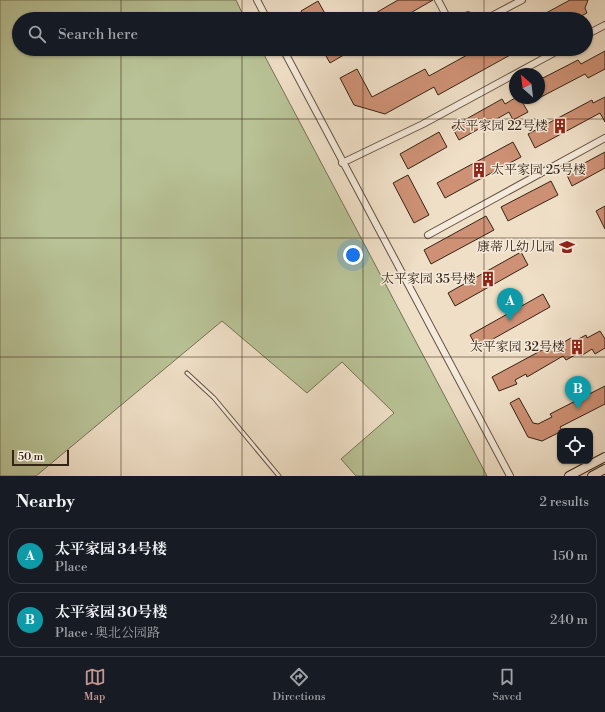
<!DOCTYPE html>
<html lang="en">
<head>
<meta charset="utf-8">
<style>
  :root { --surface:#171b24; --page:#20242c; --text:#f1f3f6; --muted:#9ea1a6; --line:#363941; --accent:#c59692 }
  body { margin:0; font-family:"Libre Bodoni","Noto Serif SC",serif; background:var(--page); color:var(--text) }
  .controls { position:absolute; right:12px; bottom:12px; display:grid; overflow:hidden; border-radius:8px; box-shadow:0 1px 3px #0004 }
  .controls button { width:36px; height:36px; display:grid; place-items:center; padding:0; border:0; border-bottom:1px solid var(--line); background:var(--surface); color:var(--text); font:20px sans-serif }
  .compass { position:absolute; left:509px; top:68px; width:36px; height:36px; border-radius:50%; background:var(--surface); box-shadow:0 1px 3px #0004; rotate:332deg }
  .scale { position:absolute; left:12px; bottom:10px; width:57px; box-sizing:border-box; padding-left:4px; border:2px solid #352313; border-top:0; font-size:11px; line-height:14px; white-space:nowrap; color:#352313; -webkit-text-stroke:3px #f5eadb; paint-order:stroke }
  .you { position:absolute; left:353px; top:255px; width:14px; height:14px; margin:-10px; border:3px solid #fff; border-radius:50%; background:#1a73e8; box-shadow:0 0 0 6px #1a73e833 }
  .badge { display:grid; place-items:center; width:26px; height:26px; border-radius:50%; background:var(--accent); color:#fff; font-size:13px; font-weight:700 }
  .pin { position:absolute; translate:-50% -33px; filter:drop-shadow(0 1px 2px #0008) }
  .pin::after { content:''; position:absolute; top:21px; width:14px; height:12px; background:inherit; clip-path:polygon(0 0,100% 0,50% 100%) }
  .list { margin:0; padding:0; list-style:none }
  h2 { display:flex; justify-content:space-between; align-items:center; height:52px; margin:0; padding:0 16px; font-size:17px }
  h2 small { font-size:13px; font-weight:400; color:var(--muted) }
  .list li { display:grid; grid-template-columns:26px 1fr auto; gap:12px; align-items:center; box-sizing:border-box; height:56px; margin:0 8px 8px; padding:0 8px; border:1px solid var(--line); border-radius:12px }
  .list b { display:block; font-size:15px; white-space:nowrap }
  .list p { margin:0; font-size:13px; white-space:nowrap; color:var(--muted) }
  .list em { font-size:13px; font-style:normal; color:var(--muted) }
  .icon { flex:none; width:22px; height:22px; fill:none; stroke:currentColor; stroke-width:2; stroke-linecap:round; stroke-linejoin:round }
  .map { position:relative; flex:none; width:605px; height:476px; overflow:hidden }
  .search { position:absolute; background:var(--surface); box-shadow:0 1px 3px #0004; left:12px; right:12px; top:12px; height:44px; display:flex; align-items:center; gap:10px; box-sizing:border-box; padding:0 14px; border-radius:22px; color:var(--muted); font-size:15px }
  .sheet { height:180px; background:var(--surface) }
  nav { display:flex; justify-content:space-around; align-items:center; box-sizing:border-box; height:56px; border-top:1px solid var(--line); background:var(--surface); font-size:11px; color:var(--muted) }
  nav a { display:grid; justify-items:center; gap:2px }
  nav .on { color:var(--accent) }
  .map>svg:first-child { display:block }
</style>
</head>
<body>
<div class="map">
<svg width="605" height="476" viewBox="0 0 605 476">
  <rect width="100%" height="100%" fill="#efdfc7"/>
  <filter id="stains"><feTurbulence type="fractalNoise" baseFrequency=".005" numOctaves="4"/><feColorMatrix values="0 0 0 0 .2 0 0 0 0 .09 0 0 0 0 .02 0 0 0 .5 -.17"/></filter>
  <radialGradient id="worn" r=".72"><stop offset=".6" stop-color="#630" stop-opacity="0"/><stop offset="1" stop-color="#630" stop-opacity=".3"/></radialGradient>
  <!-- green -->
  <path fill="#b8c296" stroke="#767254" d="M 0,0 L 236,0 L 245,19 L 19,19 L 19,49 L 261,49 L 487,476 L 356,476 L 341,459 L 394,413 L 342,362 L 307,393 L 222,321 L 36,476 L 0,476 Z"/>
  <!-- building -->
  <path fill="#ce9175" stroke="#352313" d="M 398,0 L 433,0 L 400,19 L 377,19 L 374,14 Z
    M 570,0 L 588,0 L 585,8 L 587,13 L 575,19 L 535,19 Z
    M 318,1 L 328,19 L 305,19 L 301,11 Z
    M 322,49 L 354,49 L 330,63 Z
    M 478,49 L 521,49 L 438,95 L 434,87 L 385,114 L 354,105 L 340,78 L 357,69 L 372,97 L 425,69 L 429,76 Z
    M 605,51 L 605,69 L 588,78 L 585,74 L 539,98 L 539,80 L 578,60 L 581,64 Z
    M 605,97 L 605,122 L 600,113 L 535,148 L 528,134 L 592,100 L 593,103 Z
    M 515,98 L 520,98 L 528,112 L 513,120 L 509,112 L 459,140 L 452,127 L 502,99 L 505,104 Z
    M 439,132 L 447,147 L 408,169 L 400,154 Z
    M 513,142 L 521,157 L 445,198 L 437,183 Z
    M 605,152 L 605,168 L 572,186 L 566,173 Z
    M 408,175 L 429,215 L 414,223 L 393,183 Z
    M 551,181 L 558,195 L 508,221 L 501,207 Z
    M 605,206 L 605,229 L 596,211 Z
    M 486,216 L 494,230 L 431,264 L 424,250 Z
    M 521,252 L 528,265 L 455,306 L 448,293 Z
    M 543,294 L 550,307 L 477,348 L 470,335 Z
    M 600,331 L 605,339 L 605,348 L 595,354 L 592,349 L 581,356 L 579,353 L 566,360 L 563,356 L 527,377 L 526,374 L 515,380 L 517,384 L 499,391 L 492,377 L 557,342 L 559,345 L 571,338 L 573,342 L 586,335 L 587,338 Z
    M 605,386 L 605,404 L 560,427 L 562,431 L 542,441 L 528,437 L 510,403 L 519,398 L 533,423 L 538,424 L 552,417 L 550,414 Z"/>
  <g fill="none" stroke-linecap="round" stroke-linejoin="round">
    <defs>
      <path id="service" d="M 187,373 L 214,398 L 279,476"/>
      <path id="minor" d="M 257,0 L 267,19
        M 438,0 L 448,19
        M 460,19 L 468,15 L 471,19
        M 486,19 L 522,0
        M 586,35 L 605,25
        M 283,49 L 510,476
        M 342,163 L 423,124 L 561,49
        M 428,235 L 605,138"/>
      <path id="secondary" d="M 569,476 L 605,457
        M 592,476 L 605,469"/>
    </defs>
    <!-- service casing -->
    <use href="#service" stroke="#645240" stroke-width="5"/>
    <!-- minor casing -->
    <use href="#minor" stroke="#645240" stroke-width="8"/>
    <!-- secondary casing -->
    <use href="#secondary" stroke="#352313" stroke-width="10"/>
    <!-- service -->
    <use href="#service" stroke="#f5eadb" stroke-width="3"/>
    <!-- minor -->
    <use href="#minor" stroke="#f5eadb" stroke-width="6"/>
    <!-- secondary -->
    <use href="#secondary" stroke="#f5eadb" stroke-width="8"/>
  </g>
  <!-- grid -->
  <path fill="none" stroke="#352313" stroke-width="1" stroke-opacity="0.55" d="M 121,0 L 121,19M 242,0 L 242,19M 363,0 L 363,19M 484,0 L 484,19M 121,49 L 121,476M 242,49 L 242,476M 363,49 L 363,476M 484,49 L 484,476M 0,119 L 605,119M 0,238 L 605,238M 0,357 L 605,357"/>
  <!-- icons -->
  <defs>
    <symbol id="building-bare" viewBox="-9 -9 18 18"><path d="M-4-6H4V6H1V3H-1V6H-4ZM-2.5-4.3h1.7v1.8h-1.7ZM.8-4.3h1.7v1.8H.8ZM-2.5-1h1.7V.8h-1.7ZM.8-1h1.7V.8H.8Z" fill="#8f2418" stroke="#f5eadb" stroke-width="2.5" paint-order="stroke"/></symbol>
    <symbol id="school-bare" viewBox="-9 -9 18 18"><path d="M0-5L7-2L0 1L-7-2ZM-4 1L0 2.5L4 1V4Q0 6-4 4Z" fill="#8f2418" stroke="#f5eadb" stroke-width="2.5" paint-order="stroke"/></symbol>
  </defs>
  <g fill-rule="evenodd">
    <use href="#building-bare" x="549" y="115" width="22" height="22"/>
    <use href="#building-bare" x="468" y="159" width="22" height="22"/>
    <use href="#school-bare" x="556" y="236" width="22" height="22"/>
    <use href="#building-bare" x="477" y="268" width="22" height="22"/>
    <use href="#building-bare" x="566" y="336" width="22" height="22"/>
  </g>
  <g text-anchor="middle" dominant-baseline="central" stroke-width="3" stroke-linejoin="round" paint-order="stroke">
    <!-- poi labels -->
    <g font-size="13" fill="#352313" stroke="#f5eadb" text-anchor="end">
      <text x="548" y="126">太平家园 22号楼</text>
      <text x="491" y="170" text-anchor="start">太平家园 25号楼</text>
      <text x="555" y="247">康蒂儿幼儿园</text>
      <text x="476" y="279">太平家园 35号楼</text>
      <text x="565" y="347">太平家园 32号楼</text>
    </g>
  </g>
  <rect width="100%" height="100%" filter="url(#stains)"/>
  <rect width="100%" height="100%" fill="url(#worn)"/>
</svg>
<div class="controls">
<button><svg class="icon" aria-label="locate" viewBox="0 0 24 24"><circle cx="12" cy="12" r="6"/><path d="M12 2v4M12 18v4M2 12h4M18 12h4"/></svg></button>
</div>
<svg class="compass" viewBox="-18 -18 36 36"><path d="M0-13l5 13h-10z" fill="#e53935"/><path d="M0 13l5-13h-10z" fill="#9ea1a6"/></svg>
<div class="scale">50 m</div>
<div class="you"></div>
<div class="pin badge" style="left:510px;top:321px;background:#0f9aa8">A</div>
<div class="pin badge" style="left:578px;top:409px;background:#0f9aa8">B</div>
<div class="search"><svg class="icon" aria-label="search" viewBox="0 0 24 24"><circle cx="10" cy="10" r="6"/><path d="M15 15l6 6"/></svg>Search here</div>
</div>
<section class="sheet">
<h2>Nearby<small>2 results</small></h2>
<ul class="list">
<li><span class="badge" style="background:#0f9aa8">A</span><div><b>太平家园 34号楼</b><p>Place</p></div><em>150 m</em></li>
<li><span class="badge" style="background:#0f9aa8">B</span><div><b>太平家园 30号楼</b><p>Place · 奥北公园路</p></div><em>240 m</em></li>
</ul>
</section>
<nav>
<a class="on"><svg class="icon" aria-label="map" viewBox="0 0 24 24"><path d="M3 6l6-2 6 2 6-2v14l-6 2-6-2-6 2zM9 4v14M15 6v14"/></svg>Map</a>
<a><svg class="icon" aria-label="directions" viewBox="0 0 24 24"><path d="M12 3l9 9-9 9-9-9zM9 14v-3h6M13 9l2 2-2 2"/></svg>Directions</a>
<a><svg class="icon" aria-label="saved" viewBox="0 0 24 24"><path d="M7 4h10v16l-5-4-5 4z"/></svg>Saved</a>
</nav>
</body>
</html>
